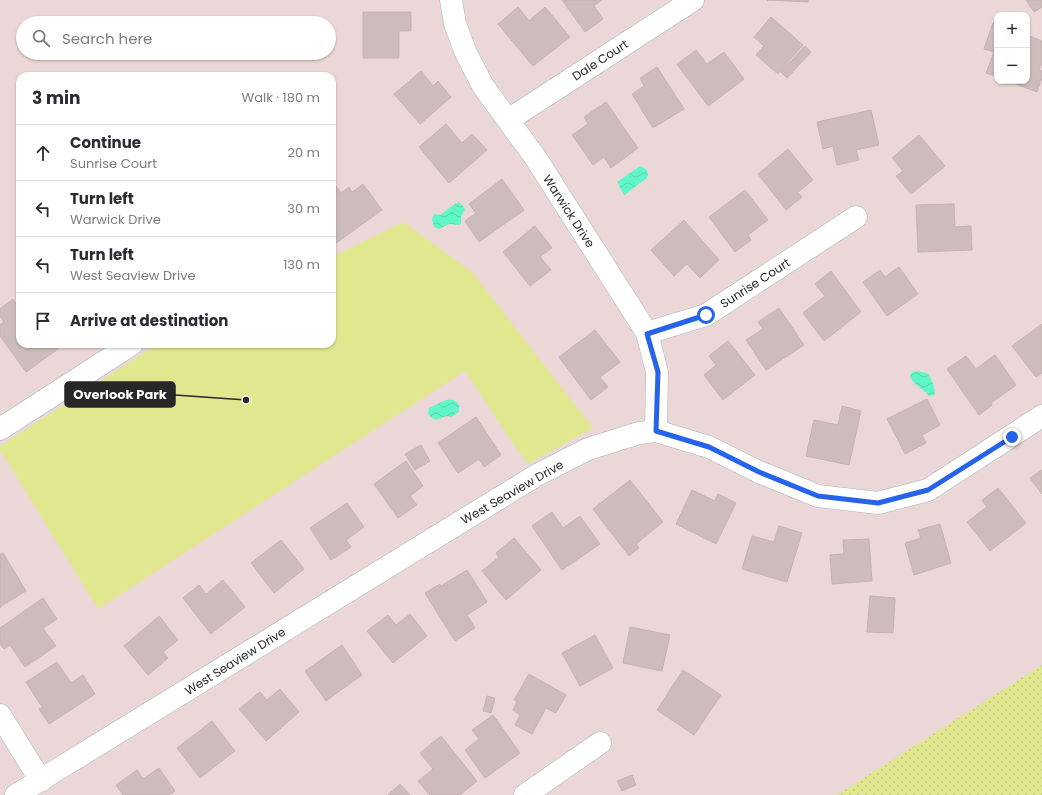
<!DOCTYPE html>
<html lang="en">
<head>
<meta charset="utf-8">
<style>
  :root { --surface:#fff; --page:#f2f2f3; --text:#2b2b33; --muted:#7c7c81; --line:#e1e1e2 }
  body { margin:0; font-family:Poppins,sans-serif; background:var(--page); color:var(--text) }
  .controls { position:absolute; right:12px; top:12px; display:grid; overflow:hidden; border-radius:8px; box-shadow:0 1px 3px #0004 }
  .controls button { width:36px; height:36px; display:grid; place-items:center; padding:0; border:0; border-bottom:1px solid var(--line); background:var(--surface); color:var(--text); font:20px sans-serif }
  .stop { position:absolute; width:12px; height:12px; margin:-9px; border:3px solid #2563eb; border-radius:50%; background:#fff }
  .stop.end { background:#2563eb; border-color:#fff; box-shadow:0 1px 4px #0008 }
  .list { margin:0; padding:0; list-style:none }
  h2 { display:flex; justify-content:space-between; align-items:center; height:52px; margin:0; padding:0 16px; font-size:17px }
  h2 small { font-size:13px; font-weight:400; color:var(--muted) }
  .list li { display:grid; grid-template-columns:26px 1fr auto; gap:12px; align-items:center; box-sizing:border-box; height:56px; padding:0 16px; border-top:1px solid var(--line) }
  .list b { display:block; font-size:15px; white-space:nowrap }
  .list p { margin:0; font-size:13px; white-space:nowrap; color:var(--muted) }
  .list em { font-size:13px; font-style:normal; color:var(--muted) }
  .icon { flex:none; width:22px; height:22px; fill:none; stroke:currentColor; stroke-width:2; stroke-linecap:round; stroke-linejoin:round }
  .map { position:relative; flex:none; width:1042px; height:795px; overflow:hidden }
  .search { position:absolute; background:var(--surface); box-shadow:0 1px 3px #0004; left:16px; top:16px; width:320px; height:44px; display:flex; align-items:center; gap:10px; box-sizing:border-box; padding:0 14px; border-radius:22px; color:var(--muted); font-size:15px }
  .panel { position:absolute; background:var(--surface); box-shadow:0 1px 3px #0004; left:16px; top:72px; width:320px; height:276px; border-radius:12px }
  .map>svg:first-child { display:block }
</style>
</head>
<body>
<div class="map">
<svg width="1042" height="795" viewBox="0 0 1042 795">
  <defs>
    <pattern id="grass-dots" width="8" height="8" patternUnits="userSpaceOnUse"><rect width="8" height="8" fill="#e0e78f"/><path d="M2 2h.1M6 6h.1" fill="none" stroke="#c0c67b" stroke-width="1.8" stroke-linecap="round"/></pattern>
    <pattern id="water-waves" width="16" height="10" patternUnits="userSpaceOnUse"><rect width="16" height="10" fill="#61f6c7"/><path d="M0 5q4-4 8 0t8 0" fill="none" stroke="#54d3ab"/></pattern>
  </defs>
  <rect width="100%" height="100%" fill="#ebd7d7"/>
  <!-- grass -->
  <path fill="url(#grass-dots)" d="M 1042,665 L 1042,795 L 837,795 Z"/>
  <!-- park -->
  <path fill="#e0e78f" d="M 403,222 L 472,272 L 593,428 L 528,464 L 514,445 L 465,371 L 98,609 L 0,450 L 0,446 L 158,344 L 332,344 L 332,257 Z"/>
  <!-- water -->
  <path fill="url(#water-waves)" d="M 640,166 C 647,169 649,171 647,178 L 624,195 L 617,182 Z
    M 459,202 L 463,206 L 465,210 L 461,216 L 461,223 L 459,225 L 449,224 L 439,229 L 434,227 L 432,219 L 434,214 L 440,215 L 452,206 Z
    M 917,371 L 927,373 C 932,379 936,388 934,395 L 929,396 C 924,389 912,384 910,376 L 912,372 Z
    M 447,400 C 453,399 456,400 459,405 L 459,412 L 451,417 C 442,412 438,427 428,414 L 429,408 L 441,402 Z"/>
  <!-- building -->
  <path fill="#ccbdbc" stroke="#c6b2b1" d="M 562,0 L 602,0 L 594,6 L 603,19 L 585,32 Z
    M 767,0 L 808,0 L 808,2 Z
    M 1026,0 L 1042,0 L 1042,7 L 1034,12 Z
    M 518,7 L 529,21 L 545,7 L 570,37 L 533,66 L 498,24 Z
    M 363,12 L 411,12 L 411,31 L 399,31 L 399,58 L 363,58 Z
    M 771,17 L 803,45 L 778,74 L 756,55 L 764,46 L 754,37 Z
    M 993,23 L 997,24 L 997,77 L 986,73 L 994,52 L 984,49 Z
    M 1027,35 L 1042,41 L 1042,63 L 1039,70 L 1042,71 L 1042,78 L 1037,92 L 1008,81 L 1027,81 Z
    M 805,46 L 811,52 L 787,78 L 781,72 Z
    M 696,50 L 707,64 L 724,52 L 744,79 L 708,106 L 677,64 Z
    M 657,67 L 684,109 L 653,128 L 632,94 L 644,86 L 640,78 Z
    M 421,71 L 433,86 L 438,81 L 451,97 L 420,124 L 394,94 Z
    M 606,102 L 638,148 L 611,168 L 604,157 L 593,165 L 572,135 L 588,124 L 584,117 Z
    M 871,110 L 879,145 L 856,150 L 859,160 L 837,165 L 833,146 L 823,149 L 817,122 Z
    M 446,124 L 462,143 L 472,134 L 487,150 L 449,183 L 419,147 Z
    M 919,135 L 945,166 L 911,194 L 896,176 L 903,171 L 892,158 Z
    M 788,149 L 813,180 L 798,192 L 802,197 L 786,210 L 758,174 Z
    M 502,179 L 524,210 L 479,242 L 465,221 L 476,213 L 469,204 Z
    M 333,182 L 341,193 L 349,187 L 352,192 L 363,184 L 382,210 L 332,246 L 332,183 Z
    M 745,190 L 768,220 L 748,235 L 751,240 L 735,252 L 709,217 Z
    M 954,204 L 955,227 L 971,226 L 972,250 L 918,252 L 916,205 Z
    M 684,220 L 719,260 L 700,278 L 687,264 L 674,276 L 651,250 Z
    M 535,226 L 552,248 L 540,257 L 551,270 L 530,286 L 503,252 Z
    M 899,267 L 918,294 L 887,316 L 863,282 L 880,270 L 885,277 Z
    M 831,271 L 861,312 L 824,341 L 803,313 L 825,296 L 815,284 Z
    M 13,299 L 20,310 L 20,344 L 61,344 L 62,346 L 26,372 L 0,336 L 0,325 L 4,322 L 0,316 L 0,309 Z
    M 779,308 L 804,345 L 766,370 L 746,340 L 763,329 L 758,322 Z
    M 1042,324 L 1042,373 L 1036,377 L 1012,346 Z
    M 595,330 L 620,362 L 600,377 L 608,387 L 591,400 L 559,357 Z
    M 728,341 L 755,375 L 723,400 L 704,375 L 716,365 L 709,356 Z
    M 995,355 L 1016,385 L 991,403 L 992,405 L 979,415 L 947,369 L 966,356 L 976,369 Z
    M 927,399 L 940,425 L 922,435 L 926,443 L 905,454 L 887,419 Z
    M 842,406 L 861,411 L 849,465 L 806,456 L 814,420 L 838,425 Z
    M 476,417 L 501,455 L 484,467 L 479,459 L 458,473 L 438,443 Z
    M 421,445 L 430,461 L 415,470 L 405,454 Z
    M 406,461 L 423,486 L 410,496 L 417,505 L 398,518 L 374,484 Z
    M 1042,470 L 1042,494 L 1030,478 Z
    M 630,480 L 663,522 L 636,544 L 639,548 L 629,556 L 593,509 Z
    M 998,488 L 1026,523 L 990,551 L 967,522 L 987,507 L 982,500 Z
    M 692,490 L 715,501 L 718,494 L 736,503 L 716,544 L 676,524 Z
    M 347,503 L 364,527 L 346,540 L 351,547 L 331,560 L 310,528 Z
    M 552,512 L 563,528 L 580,516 L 600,544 L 562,570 L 532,526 Z
    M 940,524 L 951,563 L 914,575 L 905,543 L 921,538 L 918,530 Z
    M 779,526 L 802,533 L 787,582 L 742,569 L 752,536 L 774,542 Z
    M 514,538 L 541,570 L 506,600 L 482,571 L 499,557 L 496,553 Z
    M 869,539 L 872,581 L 832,584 L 830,555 L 844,554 L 843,540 Z
    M 281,540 L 304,569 L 274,593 L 251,563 Z
    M 3,553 L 26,591 L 3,605 L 0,608 L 0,555 Z
    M 467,570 L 487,602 L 467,615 L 475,628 L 455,641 L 425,593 L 440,584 L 441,586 Z
    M 223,580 L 245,607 L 211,634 L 183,598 L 199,585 L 206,594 Z
    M 870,596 L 895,598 L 893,633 L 867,632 Z
    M 43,598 L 57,619 L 43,628 L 56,646 L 25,667 L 10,645 L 4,649 L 0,644 L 0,628 Z
    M 410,614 L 427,636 L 393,663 L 367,631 L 388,615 L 396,625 Z
    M 159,616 L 178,640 L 163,652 L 168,658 L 148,675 L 124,646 Z
    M 630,627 L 670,635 L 662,671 L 623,663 Z
    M 595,635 L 613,668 L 580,686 L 562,653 Z
    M 342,645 L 362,675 L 326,701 L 305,671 Z
    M 57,662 L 71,683 L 83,675 L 95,694 L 49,724 L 39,709 L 42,707 L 26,682 Z
    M 683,670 L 721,695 L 694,735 L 657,710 Z
    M 529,674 L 566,695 L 556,713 L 546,708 L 532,734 L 515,725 L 520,715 L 513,710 L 517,702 L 514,700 Z
    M 280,689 L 299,712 L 266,741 L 239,709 L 260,692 L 267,700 Z
    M 487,696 L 495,698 L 491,713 L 483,711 Z
    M 493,715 L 520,753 L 485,778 L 465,750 L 479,739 L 472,730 Z
    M 212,721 L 235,751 L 200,778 L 177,748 Z
    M 441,736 L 477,781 L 460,795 L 458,794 L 456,795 L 430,795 L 418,781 L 433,769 L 420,753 Z
    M 159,768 L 175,791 L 169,795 L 123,795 L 116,785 L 137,770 L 143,779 Z
    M 632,775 L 636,785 L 622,791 L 617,781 Z
    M 400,784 L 410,795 L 388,795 Z"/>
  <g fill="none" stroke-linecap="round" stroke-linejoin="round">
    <defs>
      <path id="street" d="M 451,0 L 455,24 L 466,53 L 483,86 L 535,157 L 647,333 L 657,372 L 656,431
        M 508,120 L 693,0
        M 647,333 L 706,315 L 856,217
        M 0,429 L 132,344
        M 0,715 L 41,781
        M 16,795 L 537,475 L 588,449 L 639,433 L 656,431 L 709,447 L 759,472 L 818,496 L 878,503 L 928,490 L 1042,416
        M 525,795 L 600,743"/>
    </defs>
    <!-- street casing -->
    <use href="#street" stroke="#a8b5b9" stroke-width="23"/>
    <!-- street -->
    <use href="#street" stroke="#fff" stroke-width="22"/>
  </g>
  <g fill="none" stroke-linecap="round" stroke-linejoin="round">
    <!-- route -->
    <path stroke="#2563eb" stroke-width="5" d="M 706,315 L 647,334 L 658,372 L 656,431 L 709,447 L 759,472 L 818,496 L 878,503 L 928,490 L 1012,437"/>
  </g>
  <g text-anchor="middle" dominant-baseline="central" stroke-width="4" stroke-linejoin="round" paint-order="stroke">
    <!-- street labels -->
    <g font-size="12" fill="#272727" stroke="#fff">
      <text transform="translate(600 60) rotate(-33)">Dale Court</text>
      <text transform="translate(569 211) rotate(57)">Warwick Drive</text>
      <text transform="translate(755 283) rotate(-33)">Sunrise Court</text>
      <text transform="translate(512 492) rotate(-30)">West Seaview Drive</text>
      <text transform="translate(235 661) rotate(-32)">West Seaview Drive</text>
    </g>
  </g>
  <!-- callouts -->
  <path fill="none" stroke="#272727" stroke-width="1.5" d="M246 400L175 395"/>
  <circle fill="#272727" stroke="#fff" stroke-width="1.5" cx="246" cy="400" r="4"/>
  <rect fill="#272727" stroke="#272727" stroke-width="1.5" x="65" y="382" width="110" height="25" rx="4"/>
  <g font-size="13" text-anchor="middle" font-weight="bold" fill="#fff">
    <text x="120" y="399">Overlook Park</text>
  </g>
</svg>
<div class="controls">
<button>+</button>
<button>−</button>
</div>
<div class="stop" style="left:706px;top:315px"></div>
<div class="stop end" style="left:1012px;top:437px"></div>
<div class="search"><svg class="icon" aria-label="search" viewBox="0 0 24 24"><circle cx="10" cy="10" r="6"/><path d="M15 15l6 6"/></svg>Search here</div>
<section class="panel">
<h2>3 min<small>Walk · 180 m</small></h2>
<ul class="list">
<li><svg class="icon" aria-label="ahead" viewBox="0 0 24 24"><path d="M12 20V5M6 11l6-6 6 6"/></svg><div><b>Continue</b><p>Sunrise Court</p></div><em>20 m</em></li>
<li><svg class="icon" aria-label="left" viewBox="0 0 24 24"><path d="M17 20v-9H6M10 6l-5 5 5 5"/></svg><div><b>Turn left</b><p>Warwick Drive</p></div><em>30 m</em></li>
<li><svg class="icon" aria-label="left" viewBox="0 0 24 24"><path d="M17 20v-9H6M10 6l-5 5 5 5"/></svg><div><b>Turn left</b><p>West Seaview Drive</p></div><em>130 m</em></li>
<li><svg class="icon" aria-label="arrive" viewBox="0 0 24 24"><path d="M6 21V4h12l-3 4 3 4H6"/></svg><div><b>Arrive at destination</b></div></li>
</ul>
</section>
</div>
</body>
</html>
